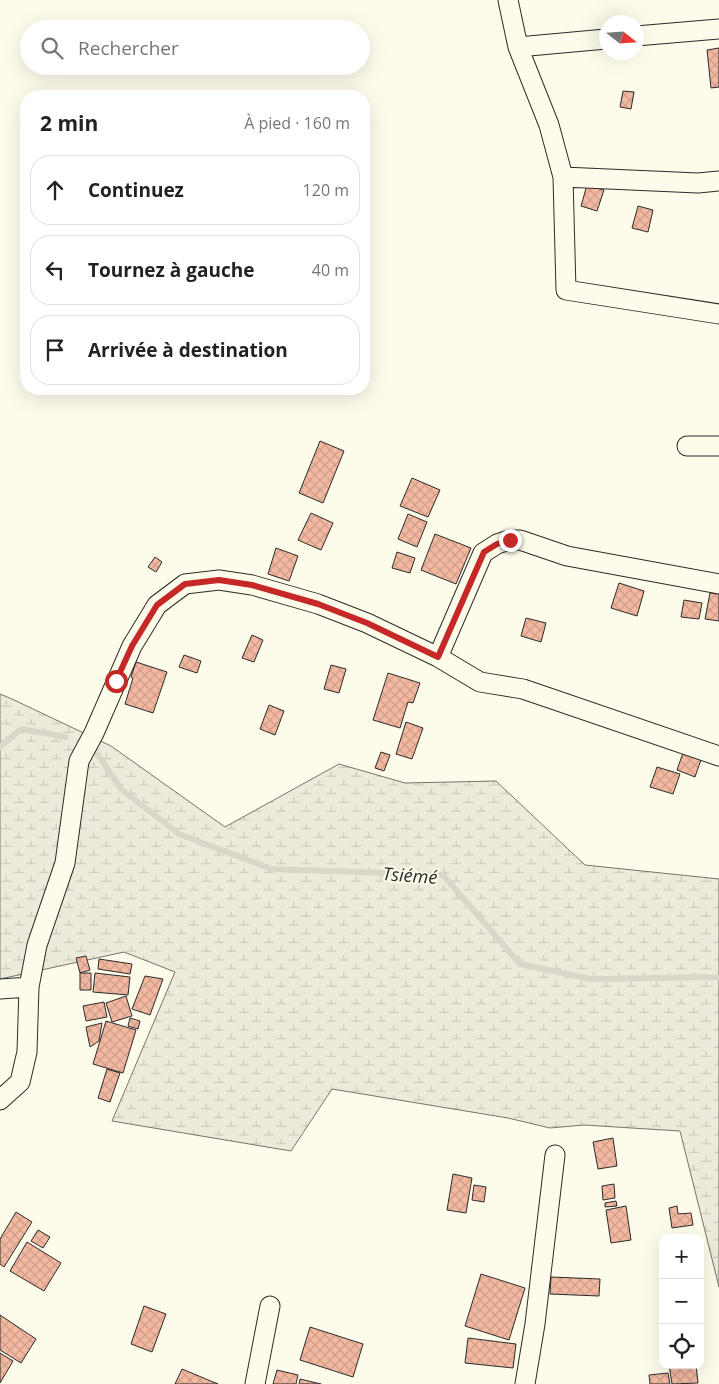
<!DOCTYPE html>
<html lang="fr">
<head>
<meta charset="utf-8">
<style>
  :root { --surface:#fff; --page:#f2f2f2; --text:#222; --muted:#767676; --line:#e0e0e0 }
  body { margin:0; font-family:"Open Sans",sans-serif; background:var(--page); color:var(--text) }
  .controls { position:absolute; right:15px; bottom:15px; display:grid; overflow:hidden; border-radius:10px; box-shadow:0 5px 20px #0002 }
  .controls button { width:45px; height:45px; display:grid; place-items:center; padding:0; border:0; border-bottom:1px solid var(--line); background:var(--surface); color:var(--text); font:25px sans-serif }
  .compass { position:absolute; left:599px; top:15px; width:45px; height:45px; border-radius:50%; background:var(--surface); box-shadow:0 5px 20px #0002; rotate:107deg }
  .stop { position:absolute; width:15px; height:15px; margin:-11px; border:4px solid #c62828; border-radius:50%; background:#fff }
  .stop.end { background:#c62828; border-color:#fff; box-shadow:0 1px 5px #0008 }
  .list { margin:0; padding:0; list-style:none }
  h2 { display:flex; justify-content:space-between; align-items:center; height:65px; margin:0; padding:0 20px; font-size:21px }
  h2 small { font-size:16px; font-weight:400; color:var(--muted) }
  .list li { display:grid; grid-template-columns:32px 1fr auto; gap:15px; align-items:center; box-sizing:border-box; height:70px; margin:0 10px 10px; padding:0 10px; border:1px solid var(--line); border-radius:20px }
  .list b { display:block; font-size:19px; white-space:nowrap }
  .list em { font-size:16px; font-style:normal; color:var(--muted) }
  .icon { flex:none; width:28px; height:28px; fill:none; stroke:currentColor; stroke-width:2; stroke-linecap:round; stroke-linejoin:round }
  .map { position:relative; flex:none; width:719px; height:1384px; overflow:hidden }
  .search { position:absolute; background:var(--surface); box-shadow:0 5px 20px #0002; left:20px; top:20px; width:350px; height:55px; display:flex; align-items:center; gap:12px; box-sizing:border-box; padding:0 18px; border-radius:28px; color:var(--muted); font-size:19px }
  .panel { position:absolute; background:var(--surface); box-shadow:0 5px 20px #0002; left:20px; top:90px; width:350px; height:305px; border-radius:20px }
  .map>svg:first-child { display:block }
</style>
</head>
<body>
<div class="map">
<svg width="719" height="1384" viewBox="0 0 719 1384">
  <defs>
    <pattern id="wetland-marsh" width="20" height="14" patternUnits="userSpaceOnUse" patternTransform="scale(1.25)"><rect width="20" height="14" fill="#ecebdb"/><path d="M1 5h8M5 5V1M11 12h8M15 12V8" fill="none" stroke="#cbcabc"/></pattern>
    <pattern id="building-cross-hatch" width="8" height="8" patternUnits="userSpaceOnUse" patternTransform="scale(1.25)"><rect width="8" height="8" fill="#f2b8a0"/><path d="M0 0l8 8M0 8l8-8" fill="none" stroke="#d09e8a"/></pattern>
  </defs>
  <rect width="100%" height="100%" fill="#fdfbea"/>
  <!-- wetland -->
  <path fill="url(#wetland-marsh)" stroke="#74746e" d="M 0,694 L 12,699 L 111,746 L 225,827 L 339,764 L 405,783 L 496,781 L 585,865 L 719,879 L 719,1287 L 680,1131 L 584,1125 L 550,1128 L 508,1118 L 332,1089 L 291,1151 L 112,1121 L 175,972 L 124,952 L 0,979 Z"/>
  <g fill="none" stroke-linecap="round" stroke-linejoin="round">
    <!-- stream -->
    <path stroke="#d8d7c9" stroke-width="6" d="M 0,747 L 21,729 L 66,737
      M 98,755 L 121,789 L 179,834 L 272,869 L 443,875 L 520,964 L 591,979 L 719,977"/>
  </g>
  <!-- building -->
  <path fill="url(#building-cross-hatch)" stroke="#2b2b2b" d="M 719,48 L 719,87 L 711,88 L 707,50 Z
    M 623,91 L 634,92 L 631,109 L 620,107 Z
    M 587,185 L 604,190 L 597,211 L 581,206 Z
    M 638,206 L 653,210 L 648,232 L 632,228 Z
    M 320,441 L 344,451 L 323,503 L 299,493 Z
    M 412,478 L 440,490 L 428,517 L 400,506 Z
    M 311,513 L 333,523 L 321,550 L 298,540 Z
    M 408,514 L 427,522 L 417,547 L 398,539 Z
    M 435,534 L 471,548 L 456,584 L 421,570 Z
    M 276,548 L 298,556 L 289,581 L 268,574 Z
    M 397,552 L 415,558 L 410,573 L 392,568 Z
    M 155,557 L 162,562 L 156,572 L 148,567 Z
    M 619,583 L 644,591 L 637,616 L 611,608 Z
    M 710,593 L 719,594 L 719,621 L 705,619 Z
    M 684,600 L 702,603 L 699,619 L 681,617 Z
    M 526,618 L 546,623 L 541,642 L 521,636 Z
    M 252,635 L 263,640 L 254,662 L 242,658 Z
    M 184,655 L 201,661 L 197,673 L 179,667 Z
    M 136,662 L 167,672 L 153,713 L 125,704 L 133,678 L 131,677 Z
    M 331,665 L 346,669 L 339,693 L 324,689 Z
    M 388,673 L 420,683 L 413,703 L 408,702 L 400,728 L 373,720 Z
    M 269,705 L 284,711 L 275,735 L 260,729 Z
    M 406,722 L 423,728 L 412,759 L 396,754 Z
    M 684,750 L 702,757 L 695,777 L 677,770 Z
    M 381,752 L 390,755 L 384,771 L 375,768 Z
    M 657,767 L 680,774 L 673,794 L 650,787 Z
    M 86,956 L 90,970 L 80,973 L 76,958 Z
    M 99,959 L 132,964 L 130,974 L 98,969 Z
    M 80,973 L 91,973 L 91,990 L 80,990 Z
    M 95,973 L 130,977 L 128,995 L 93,992 Z
    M 145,976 L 163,979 L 150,1015 L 132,1009 Z
    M 126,996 L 132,1016 L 112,1022 L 106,1003 Z
    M 104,1002 L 107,1017 L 86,1021 L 83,1006 Z
    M 130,1018 L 140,1021 L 138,1029 L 128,1026 Z
    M 106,1021 L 136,1030 L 123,1073 L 93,1064 Z
    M 102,1023 L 99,1041 L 90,1047 L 86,1027 Z
    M 107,1069 L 120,1073 L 110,1102 L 98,1098 Z
    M 613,1138 L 617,1166 L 598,1169 L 593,1142 Z
    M 453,1174 L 472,1178 L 466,1213 L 447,1210 Z
    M 614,1184 L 615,1198 L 603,1200 L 602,1186 Z
    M 474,1185 L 486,1187 L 484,1202 L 472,1200 Z
    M 616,1201 L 617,1206 L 605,1207 L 605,1203 Z
    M 626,1206 L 631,1240 L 611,1243 L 606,1210 Z
    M 677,1206 L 678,1214 L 691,1213 L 693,1225 L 672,1228 L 669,1208 Z
    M 16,1212 L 32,1222 L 4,1267 L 0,1264 L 0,1239 Z
    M 38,1230 L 50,1237 L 43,1248 L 31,1241 Z
    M 27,1242 L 61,1263 L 44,1291 L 10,1271 Z
    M 481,1274 L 525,1288 L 509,1340 L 465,1326 Z
    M 551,1277 L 600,1279 L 599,1296 L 550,1294 Z
    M 144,1306 L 166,1314 L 152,1352 L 131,1344 Z
    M 0,1315 L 36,1339 L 21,1363 L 0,1350 Z
    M 310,1327 L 363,1344 L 353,1377 L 300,1360 Z
    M 468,1338 L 516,1344 L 513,1368 L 465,1363 Z
    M 0,1353 L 13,1361 L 0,1383 Z
    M 669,1365 L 696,1365 L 698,1383 L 672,1384 Z
    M 182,1369 L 218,1384 L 175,1384 Z
    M 277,1370 L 298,1375 L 296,1384 L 273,1384 Z
    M 668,1373 L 670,1384 L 650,1384 L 649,1375 Z
    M 300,1379 L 321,1384 L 299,1384 Z"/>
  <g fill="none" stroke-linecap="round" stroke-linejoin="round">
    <defs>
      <path id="street" d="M 508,0 L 518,47 L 549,125 L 563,177 L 566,290 L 719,314
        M 636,36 L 719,29
        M 518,47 L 606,39
        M 563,177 L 698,183 L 719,181
        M 687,446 L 719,446
        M 438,657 L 483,553 L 497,544 L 509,540 L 520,540 L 567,556 L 719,584
        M 0,989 L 29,987
        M 0,1100 L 20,1082 L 27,1052 L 29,987 L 37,945 L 65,863 L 79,761 L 94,733 L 132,646 L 157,605 L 185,584 L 219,580 L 252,585 L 318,604 L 367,623 L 438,657 L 480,682 L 523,689 L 719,756
        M 255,1384 L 270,1306
        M 525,1384 L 535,1324 L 555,1155"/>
    </defs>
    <!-- street casing -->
    <use href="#street" stroke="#2b2b2b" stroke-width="21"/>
    <!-- street -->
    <use href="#street" stroke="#fdfbea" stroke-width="19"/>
  </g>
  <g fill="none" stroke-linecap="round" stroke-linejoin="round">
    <!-- route -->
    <path stroke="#c62828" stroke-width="6" d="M 116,681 L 132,646 L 157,605 L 185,584 L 219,580 L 252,585 L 318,604 L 367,623 L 438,657 L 484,552 L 497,544 L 510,540"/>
  </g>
  <g text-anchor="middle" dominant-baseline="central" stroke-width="4" stroke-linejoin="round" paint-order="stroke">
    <!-- water labels -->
    <g font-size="18" font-style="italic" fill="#2b2b2b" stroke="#fdfbea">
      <text transform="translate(410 875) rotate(4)">Tsiémé</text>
    </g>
  </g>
</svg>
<div class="controls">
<button>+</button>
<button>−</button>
<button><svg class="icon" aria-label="locate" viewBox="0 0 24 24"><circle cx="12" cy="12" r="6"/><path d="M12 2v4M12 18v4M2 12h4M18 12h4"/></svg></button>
</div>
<svg class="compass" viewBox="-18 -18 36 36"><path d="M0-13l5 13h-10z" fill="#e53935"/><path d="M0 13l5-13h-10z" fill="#767676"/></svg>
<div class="stop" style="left:116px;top:681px"></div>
<div class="stop end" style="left:510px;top:540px"></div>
<div class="search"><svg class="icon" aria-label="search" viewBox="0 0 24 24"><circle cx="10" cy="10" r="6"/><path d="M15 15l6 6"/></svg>Rechercher</div>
<section class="panel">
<h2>2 min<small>À pied · 160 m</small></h2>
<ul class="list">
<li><svg class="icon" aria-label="ahead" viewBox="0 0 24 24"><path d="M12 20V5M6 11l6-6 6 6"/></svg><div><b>Continuez</b></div><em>120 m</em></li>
<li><svg class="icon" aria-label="left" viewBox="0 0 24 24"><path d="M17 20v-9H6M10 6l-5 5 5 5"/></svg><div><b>Tournez à gauche</b></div><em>40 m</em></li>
<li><svg class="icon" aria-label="arrive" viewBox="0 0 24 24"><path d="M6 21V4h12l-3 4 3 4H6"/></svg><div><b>Arrivée à destination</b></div></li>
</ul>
</section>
</div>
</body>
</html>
